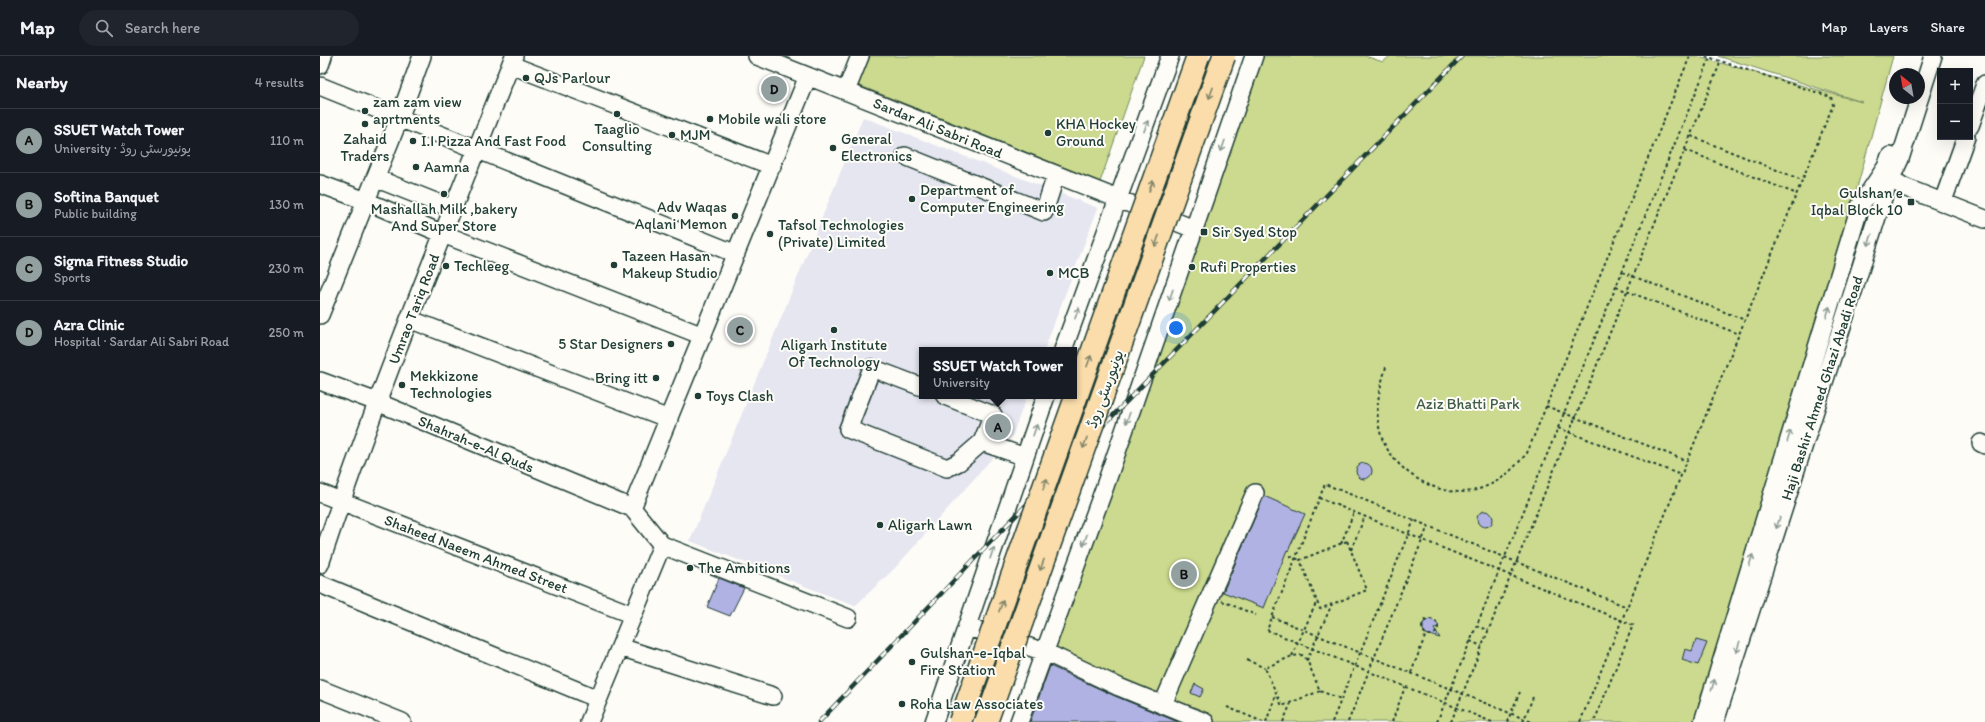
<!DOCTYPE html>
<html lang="en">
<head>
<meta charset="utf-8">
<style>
  :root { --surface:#171b24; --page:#20242c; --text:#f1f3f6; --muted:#9ea1a6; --line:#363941; --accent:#92a19f }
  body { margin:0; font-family:Itim,"Playpen Sans Arabic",sans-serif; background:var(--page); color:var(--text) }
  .controls { position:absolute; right:12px; top:12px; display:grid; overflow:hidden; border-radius:0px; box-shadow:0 4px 16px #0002 }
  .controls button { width:36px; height:36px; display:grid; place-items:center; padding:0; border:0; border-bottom:1px solid var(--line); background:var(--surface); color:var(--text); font:20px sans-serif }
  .compass { position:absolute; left:1569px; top:12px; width:36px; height:36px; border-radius:50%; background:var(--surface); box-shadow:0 4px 16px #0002; rotate:329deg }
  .you { position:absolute; left:856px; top:272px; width:14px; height:14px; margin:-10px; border:3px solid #fff; border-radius:50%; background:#1a73e8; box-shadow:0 0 0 6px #1a73e833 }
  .badge { display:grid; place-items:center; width:26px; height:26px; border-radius:50%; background:var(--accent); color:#111; font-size:13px; font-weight:700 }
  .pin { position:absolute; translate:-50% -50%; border:2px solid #fff; box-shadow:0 1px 4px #0006 }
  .popup { position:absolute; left:599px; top:291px; width:158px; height:52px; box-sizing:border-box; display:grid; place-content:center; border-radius:0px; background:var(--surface); filter:drop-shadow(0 1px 3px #0005); font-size:13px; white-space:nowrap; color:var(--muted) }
  .popup b { font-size:15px; color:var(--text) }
  .popup::after { content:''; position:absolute; left:50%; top:100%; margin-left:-8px; border:8px solid transparent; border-top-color:var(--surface) }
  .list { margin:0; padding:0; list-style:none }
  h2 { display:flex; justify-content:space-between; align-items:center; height:52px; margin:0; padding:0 16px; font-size:17px }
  h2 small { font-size:13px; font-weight:400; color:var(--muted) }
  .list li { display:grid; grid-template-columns:26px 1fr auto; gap:12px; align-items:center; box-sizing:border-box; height:64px; padding:0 16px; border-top:1px solid var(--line) }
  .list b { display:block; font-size:15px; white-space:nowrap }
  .list p { margin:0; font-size:13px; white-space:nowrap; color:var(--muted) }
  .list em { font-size:13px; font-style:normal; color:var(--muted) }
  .icon { flex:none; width:22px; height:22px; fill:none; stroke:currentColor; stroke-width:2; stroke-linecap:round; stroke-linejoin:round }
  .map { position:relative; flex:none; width:1665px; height:666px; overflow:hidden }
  header { display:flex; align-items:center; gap:24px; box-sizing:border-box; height:56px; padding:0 20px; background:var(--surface); border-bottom:1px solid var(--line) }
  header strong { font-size:19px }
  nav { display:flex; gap:22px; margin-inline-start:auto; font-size:14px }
  .search { width:280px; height:36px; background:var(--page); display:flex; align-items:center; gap:10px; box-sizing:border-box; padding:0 14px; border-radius:22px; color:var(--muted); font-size:15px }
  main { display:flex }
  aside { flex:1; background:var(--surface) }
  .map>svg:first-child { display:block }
</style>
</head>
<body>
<header>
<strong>Map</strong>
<div class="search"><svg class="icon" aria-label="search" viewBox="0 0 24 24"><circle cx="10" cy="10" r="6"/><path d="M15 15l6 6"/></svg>Search here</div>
<nav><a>Map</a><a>Layers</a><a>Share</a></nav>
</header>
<main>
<aside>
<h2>Nearby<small>4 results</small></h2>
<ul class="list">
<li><span class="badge">A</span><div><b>SSUET Watch Tower</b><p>University · یونیورسٹی روڈ</p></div><em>110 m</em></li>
<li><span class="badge">B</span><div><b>Softina Banquet</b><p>Public building</p></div><em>130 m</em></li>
<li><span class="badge">C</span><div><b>Sigma Fitness Studio</b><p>Sports</p></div><em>230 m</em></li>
<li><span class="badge">D</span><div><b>Azra Clinic</b><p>Hospital · Sardar Ali Sabri Road</p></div><em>250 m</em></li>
</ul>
</aside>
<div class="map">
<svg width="1665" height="666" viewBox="0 0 1665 666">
  <rect width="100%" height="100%" fill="#fdfcf7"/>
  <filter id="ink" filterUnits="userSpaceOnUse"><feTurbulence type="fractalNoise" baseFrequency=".025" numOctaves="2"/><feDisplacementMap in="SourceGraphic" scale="8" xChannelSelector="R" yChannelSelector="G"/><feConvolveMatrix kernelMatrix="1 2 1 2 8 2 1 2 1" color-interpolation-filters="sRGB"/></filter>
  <g filter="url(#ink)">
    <!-- built -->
    <path fill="#e6e6f1" d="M 543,61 L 778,152 L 724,294 L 602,294 L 602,340 L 707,340 L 692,380 L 575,512 L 535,550 L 370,485 Z"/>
    <!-- green -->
    <path fill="#cbda8e" stroke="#758c61" d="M 550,0 L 824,0 L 780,126 L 538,29 Z
      M 934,0 L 1045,0 L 1063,6 L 1070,0 L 1375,0 L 1542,46 L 1398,0 L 1573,0 L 1391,666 L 890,666 L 724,598 Z"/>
    <!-- building -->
    <path fill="#b0b2e3" stroke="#1f3d34" d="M1036 415a8 8 0 1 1 16 0a8 8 0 1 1-16 0Z
      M 944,440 L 985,458 L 968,495 L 967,494 L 944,552 L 903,536 Z
      M1157 463a8 8 0 1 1 16 0a8 8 0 1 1-16 0Z
      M 399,522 L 424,532 L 410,560 L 387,551 Z
      M 1109,563 L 1114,565 L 1119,570 L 1114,573 L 1120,582 L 1106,578 L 1103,574 L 1103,567 Z
      M 1376,584 L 1387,587 L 1378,609 L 1362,604 L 1365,593 L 1372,595 Z
      M 730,610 L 795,640 L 858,666 L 710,666 Z
      M 875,628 L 884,633 L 880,641 L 871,637 Z"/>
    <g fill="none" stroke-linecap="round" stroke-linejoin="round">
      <defs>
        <path id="minor" d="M 437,0 L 874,173
          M 0,9 L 3,0
          M 191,9 L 452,110
          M 0,30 L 416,198
          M 526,35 L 540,0
          M 1650,70 L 1665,28
          M 585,100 L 724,156 L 736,119
          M 1561,119 L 1572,123 L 1584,131 L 1665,163
          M 55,122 L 133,153
          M 0,128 L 46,145 L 123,178 L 383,280
          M 1623,145 L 1646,81
          M 0,259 L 79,63 L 102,0
          M 89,263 L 349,363
          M 743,294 L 850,0
          M 0,325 L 57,346 L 312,452 L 342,489 L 528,562
          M 602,331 L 552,312 L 528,373 L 627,412 L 639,406 L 662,386 L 705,401
          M 625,340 L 673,359 L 662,386
          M 1661,387 L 1665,389
          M 0,437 L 313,559
          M 312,452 L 488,20
          M 0,508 C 57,336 127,168 194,0
          M 0,528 L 278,643
          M 648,571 L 725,596 L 799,631 L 885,666
          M 300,591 L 453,640
          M 0,633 L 82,666
          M 843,648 L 935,437
          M 269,666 L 342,489
          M 614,666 L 726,340
          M 699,666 L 784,433 L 934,0
          M 1383,666 L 1540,150 L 1566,111 L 1570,100
          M 1395,666 L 1566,133 L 1580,103 L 1613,0"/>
      </defs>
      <!-- minor casing -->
      <use href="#minor" stroke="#1f3d34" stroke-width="20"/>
      <!-- path -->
      <path stroke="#1f3d34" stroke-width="2" stroke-dasharray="3 3" stroke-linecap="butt" d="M 1371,80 L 1482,124
        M 1365,94 L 1477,138
        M 1302,216 L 1425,264
        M 1296,231 L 1419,278
        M 1066,311 C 1060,331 1055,350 1059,371 C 1066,413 1122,448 1162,432 C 1182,425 1194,412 1207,397 L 1370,0
        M 1226,350 L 1367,405
        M 1238,372 L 1361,419
        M 999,442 L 1313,569 L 1274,666
        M 1027,485 L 1047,534 L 1000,553 L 980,504 Z
        M 1021,488 L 1034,456
        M 1031,494 L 1045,460
        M 970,500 L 980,504
        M 902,545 L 936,559
        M 952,561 L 1212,666
        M1102 571a8 8 0 1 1 16 0a8 8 0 1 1-16 0Z
        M 1156,570 L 1168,574
        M 1150,585 L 1162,590
        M 972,600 L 997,545
        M 927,604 L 945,612
        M 987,604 L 982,599 L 972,600 L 945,612 L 962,650 L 1000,635 L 987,604 L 1012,548
        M 1091,617 L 1106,578
        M 1000,635 L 1021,643
        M 907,651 L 943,666
        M 946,666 L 956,639
        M 963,666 L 971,647
        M 1012,666 L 1094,464
        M 1028,666 L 1108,470
        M 1072,666 L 1085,631
        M 1117,666 L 1390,2
        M 1131,666 L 1401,5
        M 1172,666 L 947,574 L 1005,428 L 1307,551
        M 1187,666 L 1200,636
        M 1203,666 L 1213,641
        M 1260,666 L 1513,49 L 1511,41 L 1385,0"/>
      <!-- minor -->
      <use href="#minor" stroke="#fdfcf7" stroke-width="17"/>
      <defs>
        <path id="rail" d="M 499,666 L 679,477 L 1142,0"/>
      </defs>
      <!-- rail casing -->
      <use href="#rail" stroke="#1f3d34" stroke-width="4.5"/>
      <!-- rail -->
      <use href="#rail" stroke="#fdfcf7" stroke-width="3" stroke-dasharray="9" stroke-linecap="butt"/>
      <defs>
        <path id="major-bridge" d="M 640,666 L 878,0
          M 666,666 L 904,0"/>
      </defs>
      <!-- major-bridge casing -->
      <use href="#major-bridge" stroke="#1f3d34" stroke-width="25" stroke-linecap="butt"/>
      <!-- major-bridge -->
      <use href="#major-bridge" stroke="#faddab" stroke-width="22"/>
    </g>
    <!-- one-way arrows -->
    <defs><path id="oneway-shaft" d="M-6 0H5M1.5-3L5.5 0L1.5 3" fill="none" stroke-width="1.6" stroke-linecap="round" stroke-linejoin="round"/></defs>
    <g stroke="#82856a">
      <use href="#oneway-shaft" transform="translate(891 37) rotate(110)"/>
      <use href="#oneway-shaft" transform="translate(831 130) rotate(-70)"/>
      <use href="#oneway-shaft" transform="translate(837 185) rotate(110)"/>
      <use href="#oneway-shaft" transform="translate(769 305) rotate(-70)"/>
      <use href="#oneway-shaft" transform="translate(765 387) rotate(110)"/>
      <use href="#oneway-shaft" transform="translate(725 428) rotate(-70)"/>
      <use href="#oneway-shaft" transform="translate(722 509) rotate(110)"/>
      <use href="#oneway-shaft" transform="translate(681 550) rotate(-70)"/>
    </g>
    <g stroke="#8e9c96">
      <use href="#oneway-shaft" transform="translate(826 70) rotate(-70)"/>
      <use href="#oneway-shaft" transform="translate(903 90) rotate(109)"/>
      <use href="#oneway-shaft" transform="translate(1550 184) rotate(108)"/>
      <use href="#oneway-shaft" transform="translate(851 239) rotate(109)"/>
      <use href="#oneway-shaft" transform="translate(1508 256) rotate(-73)"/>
      <use href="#oneway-shaft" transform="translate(757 257) rotate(-70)"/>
      <use href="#oneway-shaft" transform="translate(808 362) rotate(109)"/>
      <use href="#oneway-shaft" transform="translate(715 374) rotate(-71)"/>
      <use href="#oneway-shaft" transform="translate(1469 380) rotate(-73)"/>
      <use href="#oneway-shaft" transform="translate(1458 467) rotate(108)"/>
      <use href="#oneway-shaft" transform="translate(765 484) rotate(110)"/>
      <use href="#oneway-shaft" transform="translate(672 497) rotate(-71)"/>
      <use href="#oneway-shaft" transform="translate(1431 504) rotate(-73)"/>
      <use href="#oneway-shaft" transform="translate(1418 591) rotate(108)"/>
      <use href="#oneway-shaft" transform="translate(1393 629) rotate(-74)"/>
    </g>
  </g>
  <!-- markers -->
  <g fill="#1f3d34" stroke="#fdfcf7" stroke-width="1.5">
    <circle cx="206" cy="22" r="4"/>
    <circle cx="45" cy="55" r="4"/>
    <circle cx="297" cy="58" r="4"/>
    <circle cx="390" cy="63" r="4"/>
    <circle cx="45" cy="68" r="4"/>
    <circle cx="728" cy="77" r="4"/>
    <circle cx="352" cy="79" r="4"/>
    <circle cx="93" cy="85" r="4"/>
    <circle cx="513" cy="92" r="4"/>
    <circle cx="96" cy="111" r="4"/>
    <circle cx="124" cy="138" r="4"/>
    <circle cx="592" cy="143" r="4"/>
    <rect x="1587" y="142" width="8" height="8" rx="2"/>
    <circle cx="415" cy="160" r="4"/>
    <rect x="880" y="172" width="8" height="8" rx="2"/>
    <circle cx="450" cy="178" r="4"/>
    <circle cx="294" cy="209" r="4"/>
    <circle cx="126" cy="210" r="4"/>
    <circle cx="872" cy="211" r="4"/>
    <circle cx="730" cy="217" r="4"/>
    <circle cx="514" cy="274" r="4"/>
    <circle cx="351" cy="288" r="4"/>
    <circle cx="336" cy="322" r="4"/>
    <circle cx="82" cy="329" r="4"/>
    <circle cx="378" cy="340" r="4"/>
    <circle cx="560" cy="469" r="4"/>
    <circle cx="370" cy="512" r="4"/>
    <circle cx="592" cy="606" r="4"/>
    <circle cx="582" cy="648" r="4"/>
  </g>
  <g text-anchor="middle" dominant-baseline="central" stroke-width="4" stroke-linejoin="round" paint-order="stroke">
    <!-- poi labels -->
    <g font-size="15" fill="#1f3d34" stroke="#fdfcf7" text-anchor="start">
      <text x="214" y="22">QJs Parlour</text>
      <text x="53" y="46">zam zam view<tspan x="53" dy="17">aprtments</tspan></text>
      <text x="398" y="63">Mobile wali store</text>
      <text x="736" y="68">KHA Hockey<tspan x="736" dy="17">Ground</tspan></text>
      <text x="297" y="73" text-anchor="middle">Taaglio<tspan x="297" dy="17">Consulting</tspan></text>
      <text x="360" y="79">MJM</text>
      <text x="45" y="83" text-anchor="middle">Zahaid<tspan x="45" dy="17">Traders</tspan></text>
      <text x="521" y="83">General<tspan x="521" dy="17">Electronics</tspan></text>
      <text x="101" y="85">I.I Pizza And Fast Food</text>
      <text x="104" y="111">Aamna</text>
      <text x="600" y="134">Department of<tspan x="600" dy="17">Computer Engineering</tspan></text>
      <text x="1583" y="137" text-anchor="end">Gulshan e<tspan x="1583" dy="17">Iqbal Block 10</tspan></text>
      <text x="407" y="151" text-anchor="end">Adv Waqas<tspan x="407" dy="17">Aqlani Memon</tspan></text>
      <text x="124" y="153" text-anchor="middle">Mashallah Milk ,bakery<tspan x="124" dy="17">And Super Store</tspan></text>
      <text x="458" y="169">Tafsol Technologies<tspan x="458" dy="17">(Private) Limited</tspan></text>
      <text x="892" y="176">Sir Syed Stop</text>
      <text x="302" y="200">Tazeen Hasan<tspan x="302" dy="17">Makeup Studio</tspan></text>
      <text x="134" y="210">Techleeg</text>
      <text x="880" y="211">Rufi Properties</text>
      <text x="738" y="217">MCB</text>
      <text x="343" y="288" text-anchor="end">5 Star Designers</text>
      <text x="514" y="289" text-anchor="middle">Aligarh Institute<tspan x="514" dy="17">Of Technology</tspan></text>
      <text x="90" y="320">Mekkizone<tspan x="90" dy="17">Technologies</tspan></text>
      <text x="328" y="322" text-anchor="end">Bring itt</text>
      <text x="386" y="340">Toys Clash</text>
      <text x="568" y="469">Aligarh Lawn</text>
      <text x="378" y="512">The Ambitions</text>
      <text x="600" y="597">Gulshan-e-Iqbal<tspan x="600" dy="17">Fire Station</tspan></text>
      <text x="590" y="648">Roha Law Associates</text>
    </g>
    <!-- street labels -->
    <g font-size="15" fill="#1f3d34" stroke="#fdfcf7">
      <text transform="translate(618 72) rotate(22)">Sardar Ali Sabri Road</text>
      <text transform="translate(94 253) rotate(-69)">Umrao Tariq Road</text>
      <text transform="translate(1502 332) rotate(-72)">Haji Bashir Ahmed Ghazi Abadi Road</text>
      <text transform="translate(785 333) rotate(-70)">یونیورسٹی روڈ</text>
      <text transform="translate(156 388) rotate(23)">Shahrah-e-Al Quds</text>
      <text transform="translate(156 498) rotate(21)">Shaheed Naeem Ahmed Street</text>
    </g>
    <!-- park labels -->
    <g font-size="15" fill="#415c46" stroke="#fdfcf7">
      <text x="1148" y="348">Aziz Bhatti Park</text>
    </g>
  </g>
</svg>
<div class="controls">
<button>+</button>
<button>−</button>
</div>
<svg class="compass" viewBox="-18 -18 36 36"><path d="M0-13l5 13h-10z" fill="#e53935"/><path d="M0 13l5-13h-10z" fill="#9ea1a6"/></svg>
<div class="you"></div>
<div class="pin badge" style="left:678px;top:371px">A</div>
<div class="popup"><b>SSUET Watch Tower</b>University</div>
<div class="pin badge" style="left:864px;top:518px">B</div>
<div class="pin badge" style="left:420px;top:274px">C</div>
<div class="pin badge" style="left:454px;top:33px">D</div>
</div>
</main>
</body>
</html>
